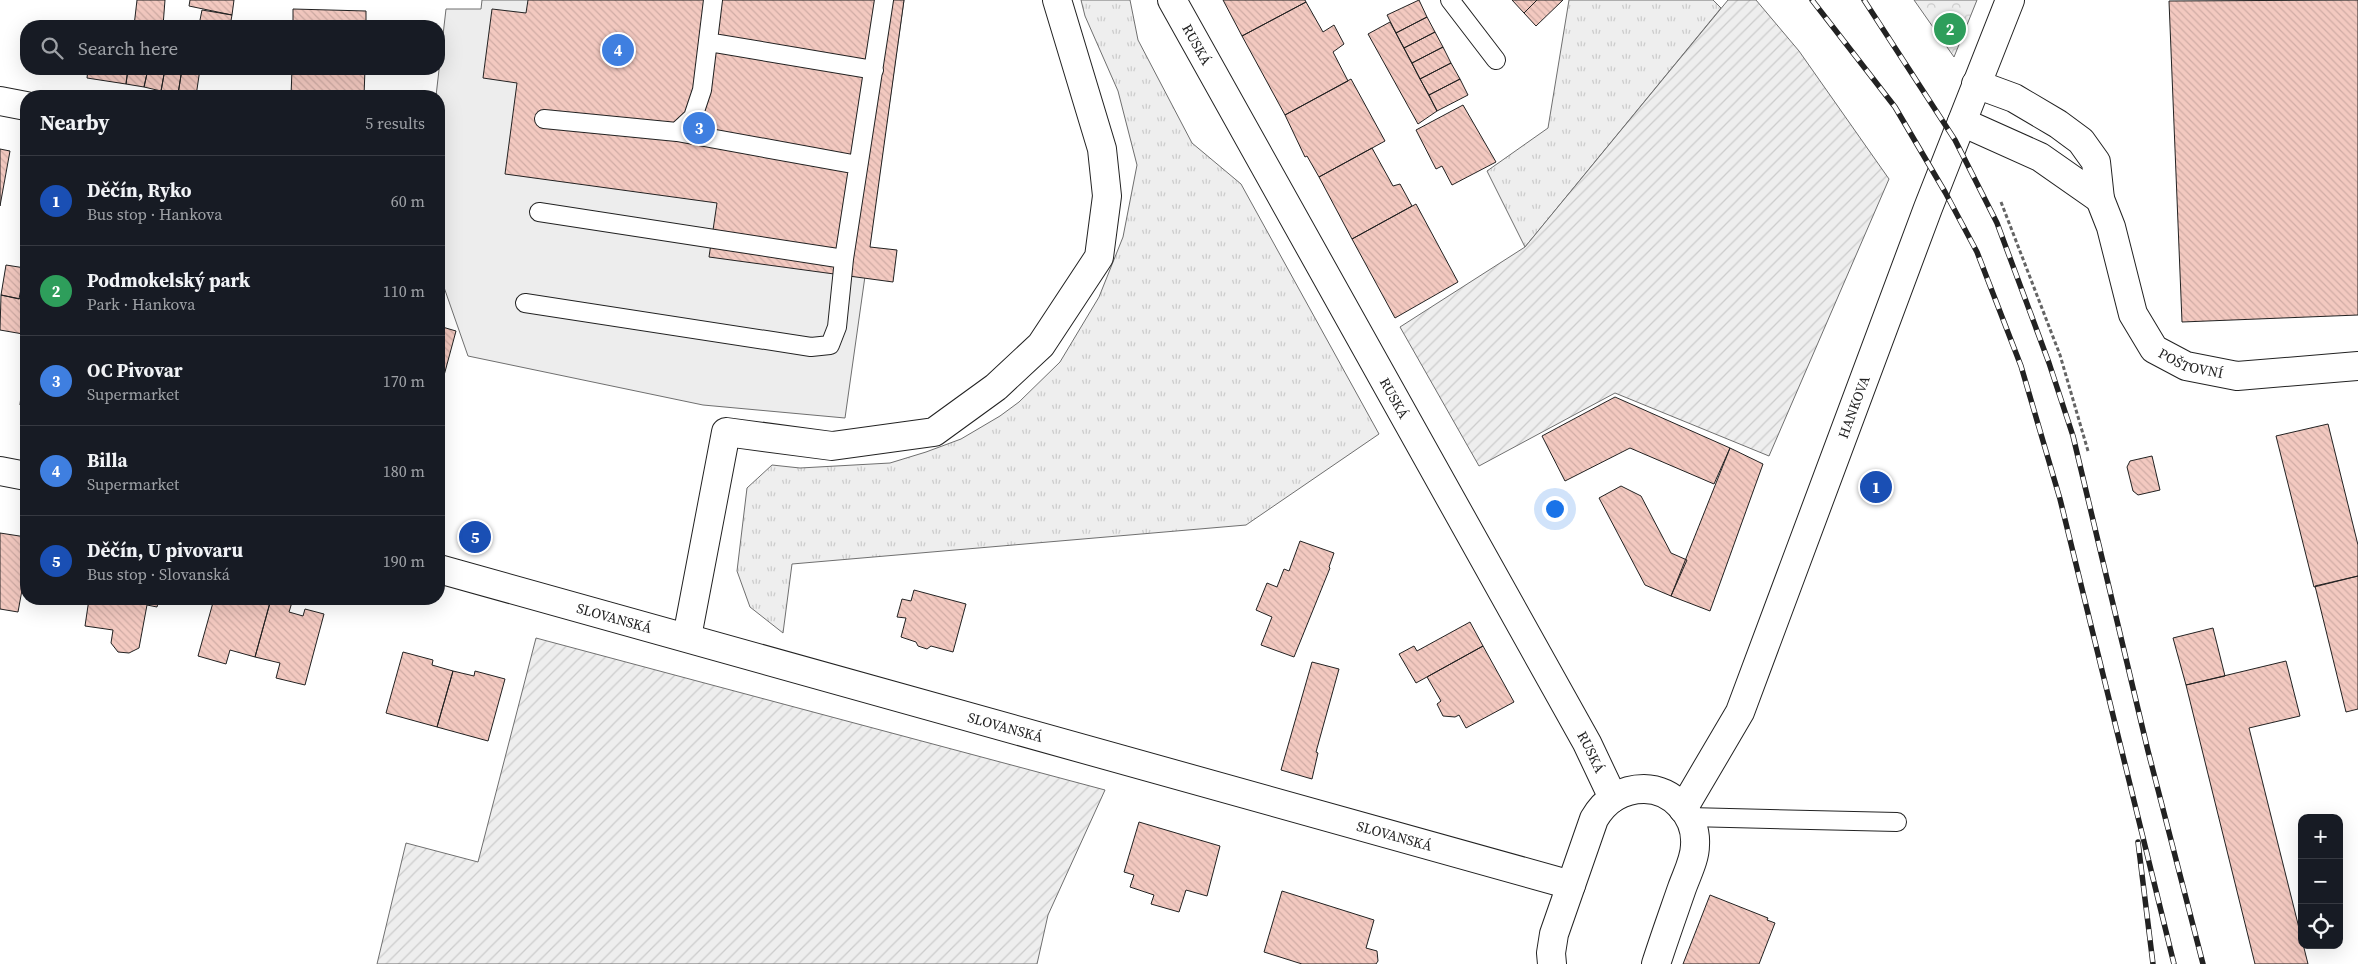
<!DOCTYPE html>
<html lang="en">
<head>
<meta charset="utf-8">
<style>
  :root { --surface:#171b24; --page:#242831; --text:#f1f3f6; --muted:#9ea1a6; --line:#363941; --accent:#c62828 }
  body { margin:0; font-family:"Source Serif 4",serif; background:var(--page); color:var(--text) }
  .controls { position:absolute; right:15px; bottom:15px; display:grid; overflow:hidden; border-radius:10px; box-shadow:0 5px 20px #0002 }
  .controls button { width:45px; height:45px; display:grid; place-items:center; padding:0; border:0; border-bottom:1px solid var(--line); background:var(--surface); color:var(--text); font:25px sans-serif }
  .you { position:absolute; left:1554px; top:508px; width:18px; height:18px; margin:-12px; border:4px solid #fff; border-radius:50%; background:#1a73e8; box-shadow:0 0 0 8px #1a73e833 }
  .badge { display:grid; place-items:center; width:32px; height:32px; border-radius:50%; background:var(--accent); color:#fff; font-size:16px; font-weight:700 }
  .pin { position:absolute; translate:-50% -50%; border:2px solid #fff; box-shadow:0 1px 5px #0006 }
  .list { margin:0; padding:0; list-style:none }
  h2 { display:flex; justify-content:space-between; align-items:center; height:65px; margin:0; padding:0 20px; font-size:21px }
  h2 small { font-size:16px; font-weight:400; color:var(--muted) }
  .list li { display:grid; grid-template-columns:32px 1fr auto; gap:15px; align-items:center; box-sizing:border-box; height:90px; padding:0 20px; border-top:1px solid var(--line) }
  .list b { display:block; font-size:19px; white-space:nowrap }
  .list p { margin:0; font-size:16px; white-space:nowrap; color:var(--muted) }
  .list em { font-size:16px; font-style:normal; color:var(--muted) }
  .icon { flex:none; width:28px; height:28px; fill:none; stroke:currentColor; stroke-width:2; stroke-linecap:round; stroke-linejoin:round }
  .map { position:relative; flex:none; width:2358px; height:964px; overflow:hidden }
  .search { position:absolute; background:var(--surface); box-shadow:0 5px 20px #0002; left:20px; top:20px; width:425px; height:55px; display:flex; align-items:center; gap:12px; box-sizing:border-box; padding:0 18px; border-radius:20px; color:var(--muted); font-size:19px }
  .panel { position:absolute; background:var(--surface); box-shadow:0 5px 20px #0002; left:20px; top:90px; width:425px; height:515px; border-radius:20px }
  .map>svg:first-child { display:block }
</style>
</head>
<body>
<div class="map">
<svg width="2358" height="964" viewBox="0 0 2358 964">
  <defs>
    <pattern id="grass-tufts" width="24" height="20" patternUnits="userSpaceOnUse" patternTransform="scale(1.25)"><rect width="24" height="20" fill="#eee"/><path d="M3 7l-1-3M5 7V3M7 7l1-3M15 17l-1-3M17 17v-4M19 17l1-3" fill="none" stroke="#ccc"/></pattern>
    <pattern id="park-crowns" width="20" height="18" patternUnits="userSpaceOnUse" patternTransform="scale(1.25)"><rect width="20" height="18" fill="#eee"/><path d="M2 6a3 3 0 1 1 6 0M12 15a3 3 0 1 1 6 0" fill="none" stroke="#ccc"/></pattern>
    <pattern id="garden-furrows" width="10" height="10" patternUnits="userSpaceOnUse" patternTransform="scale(1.25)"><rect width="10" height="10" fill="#eee"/><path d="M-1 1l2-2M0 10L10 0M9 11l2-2" fill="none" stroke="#ccc"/></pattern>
    <pattern id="building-back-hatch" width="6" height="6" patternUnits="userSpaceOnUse" patternTransform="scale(1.25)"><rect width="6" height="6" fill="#f3c9c0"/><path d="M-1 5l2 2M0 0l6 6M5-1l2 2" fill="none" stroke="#d0aca5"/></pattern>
  </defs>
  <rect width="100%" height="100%" fill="#fff"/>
  <!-- grass -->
  <path fill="url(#grass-tufts)" stroke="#6f6f6f" d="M 1081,0 L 1130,0 L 1138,40 L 1192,143 L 1241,184 L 1379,434 L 1246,525 L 792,564 L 783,633 L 750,607 L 737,571 L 747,488 L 772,465 L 800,468 L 890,463 L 926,452 L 961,439 L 1000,416 L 1019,402 L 1060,362 L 1099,297 L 1123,237 L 1137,165 L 1118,91 L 1085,16 Z
    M 1569,0 L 1713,0 L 1721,8 L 1525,247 L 1487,171 L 1548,128 Z"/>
  <!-- park -->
  <path fill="url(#park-crowns)" stroke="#6f6f6f" d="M 1914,0 L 1977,0 L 1954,57 Z"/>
  <!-- garden -->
  <path fill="url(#garden-furrows)" stroke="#6f6f6f" d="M 1728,0 L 1756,0 L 1799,51 L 1889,179 L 1769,456 L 1615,393 L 1479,466 L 1400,327 L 1525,247 Z
    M 536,638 L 1105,790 L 1048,915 L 1037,964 L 377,964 L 406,843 L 478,862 Z"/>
  <!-- parking -->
  <path fill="#ededed" stroke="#6f6f6f" d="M 482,0 L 904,0 L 845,418 L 703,405 L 468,356 L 439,273 L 439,96 L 436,96 L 446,9 L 481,9 Z"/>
  <!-- building -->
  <path fill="url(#building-back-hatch)" stroke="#222" d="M 137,0 L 165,0 L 163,26 L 134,26 Z
    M 190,0 L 234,0 L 232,15 L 189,6 Z
    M 528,0 L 904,0 L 870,247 L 897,250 L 893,282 L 709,257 L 717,203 L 505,174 L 517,83 L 483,78 L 492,9 L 526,13 Z
    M 1223,0 L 1305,0 L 1306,2 L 1242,36 Z
    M 1419,0 L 1427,17 L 1396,33 L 1387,15 Z
    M 1512,0 L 1537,0 L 1524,13 Z
    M 1537,0 L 1563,0 L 1536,26 L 1524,13 Z
    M 2358,0 L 2358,315 L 2182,322 L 2169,1 Z
    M 1306,2 L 1323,32 L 1334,25 L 1344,44 L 1333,52 L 1348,81 L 1285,115 L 1242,36 Z
    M 293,9 L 366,11 L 366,26 L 293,26 Z
    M 202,10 L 232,15 L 230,26 L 199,25 Z
    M 1427,17 L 1435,32 L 1404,48 L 1396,33 Z
    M 1390,22 L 1437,111 L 1418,124 L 1368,34 Z
    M 1435,32 L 1443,47 L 1412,63 L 1404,48 Z
    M 1443,47 L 1451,63 L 1420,79 L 1412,63 Z
    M 1451,63 L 1460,79 L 1429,95 L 1420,79 Z
    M 88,69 L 128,69 L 126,84 L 87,78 Z
    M 128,69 L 148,69 L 144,87 L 126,84 Z
    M 148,69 L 165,69 L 161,91 L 144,87 Z
    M 165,69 L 182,69 L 178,94 L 161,91 Z
    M 182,69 L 200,69 L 196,96 L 178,94 Z
    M 292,69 L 365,69 L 364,96 L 291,96 Z
    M 1351,79 L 1385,141 L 1319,177 L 1307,156 L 1305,157 L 1285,115 Z
    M 1460,79 L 1468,95 L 1437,111 L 1429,95 Z
    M 1463,105 L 1496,162 L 1452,185 L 1442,166 L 1436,169 L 1416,130 Z
    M 1372,148 L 1393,186 L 1400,184 L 1412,206 L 1352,239 L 1319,177 Z
    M 0,149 L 10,151 L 0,206 Z
    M 1416,204 L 1458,282 L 1395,318 L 1352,239 Z
    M 6,265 L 25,268 L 19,299 L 1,295 Z
    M 1,295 L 26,300 L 26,319 L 23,334 L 0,330 Z
    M 439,306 L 443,307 L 439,324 Z
    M 439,326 L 456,331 L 439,394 Z
    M 24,366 L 26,367 L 26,417 L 24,417 L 26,406 L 20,405 Z
    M 1615,397 L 1730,448 L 1714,484 L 1630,448 L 1565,481 L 1542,436 Z
    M 2328,424 L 2358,545 L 2358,576 L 2314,587 L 2276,436 Z
    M 1730,448 L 1763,464 L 1710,611 L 1671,596 Z
    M 2152,456 L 2160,490 L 2138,495 L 2133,491 L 2127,467 L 2130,461 Z
    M 1621,486 L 1641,496 L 1671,553 L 1687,560 L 1671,596 L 1645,585 L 1599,498 Z
    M 0,533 L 26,537 L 26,591 L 22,590 L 18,612 L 0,609 Z
    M 1300,541 L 1334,553 L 1329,567 L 1330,568 L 1294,657 L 1261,645 L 1272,617 L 1256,610 L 1267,583 L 1277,587 L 1284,569 L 1289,571 Z
    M 2358,576 L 2358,709 L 2346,712 L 2315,586 Z
    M 914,590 L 966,604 L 953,652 L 931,646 L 927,649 L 918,646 L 916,642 L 901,637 L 906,618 L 897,617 L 902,599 L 911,601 Z
    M 89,599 L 159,599 L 157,607 L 147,605 L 139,648 L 129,653 L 118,652 L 111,643 L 113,630 L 85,626 Z
    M 214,599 L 249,601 L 249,599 L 271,599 L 255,657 L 230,650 L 226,664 L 198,656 Z
    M 271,599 L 293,599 L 289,612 L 303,616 L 305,609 L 324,614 L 305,685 L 276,678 L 280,663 L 255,657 Z
    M 1470,622 L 1483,646 L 1416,683 L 1399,654 L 1414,646 L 1417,651 Z
    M 2213,628 L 2225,676 L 2186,685 L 2173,638 Z
    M 1483,646 L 1514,702 L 1466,728 L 1459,715 L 1455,717 L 1443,716 L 1437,704 L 1441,701 L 1427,677 Z
    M 403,652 L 433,660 L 432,665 L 453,671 L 437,727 L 386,713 Z
    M 2286,661 L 2300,716 L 2249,728 L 2308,964 L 2255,964 L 2186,685 Z
    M 1312,662 L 1339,669 L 1316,752 L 1318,753 L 1312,779 L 1281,770 Z
    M 453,671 L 474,676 L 475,671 L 505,679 L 488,741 L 437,727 Z
    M 1139,822 L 1220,846 L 1207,896 L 1186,890 L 1179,912 L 1151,904 L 1154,895 L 1130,887 L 1134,875 L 1124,872 Z
    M 1282,891 L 1374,920 L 1366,948 L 1377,951 L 1378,961 L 1376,964 L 1302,964 L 1264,952 Z
    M 1710,895 L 1768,918 L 1767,920 L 1775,923 L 1759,964 L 1683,964 Z"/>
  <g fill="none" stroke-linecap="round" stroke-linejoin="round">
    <defs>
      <path id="lane" d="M 1450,0 L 1496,60
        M 708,42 L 874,70
        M 544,119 L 677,132 L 858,165
        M 677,132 L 693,117 L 702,90 L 713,0
        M 539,212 L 844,259
        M 525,303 L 811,347 L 830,345 L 837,327 L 844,259 L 884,0
        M 1689,817 L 1897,822"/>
      <g id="street">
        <path id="s1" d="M 1172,0 L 1587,743 L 1613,798"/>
        <path id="s2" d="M 1976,84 L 2014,98 L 2058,124 L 2081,141 L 2096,162 L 2100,199 L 2111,227 L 2133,314 L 2154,349 L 2186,366 L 2237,376 L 2358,366"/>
        <path d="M 0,101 L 26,106"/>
        <path d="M 1962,122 L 2040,157 L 2100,199"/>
        <path d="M 0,471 L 26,476"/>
        <path id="s3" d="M 439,569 L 1571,885"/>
        <path d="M 687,637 L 726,432 L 832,446 L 934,432 L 996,387 L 1041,345 L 1099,257 L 1107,196 L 1102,149 L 1057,0"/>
        <path id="s4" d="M 1683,809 L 1740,712 L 1928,208 L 2010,0"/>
        <path d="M 1552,964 L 1551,953 L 1554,934 L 1594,819 C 1605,800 1622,789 1644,789 C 1673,789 1697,816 1695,845 C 1695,859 1687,874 1682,888 C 1673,914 1664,939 1656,964"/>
      </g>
    </defs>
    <!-- lane casing -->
    <use href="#lane" stroke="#222" stroke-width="20"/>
    <!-- street casing -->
    <use href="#street" stroke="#222" stroke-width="30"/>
    <!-- path -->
    <path stroke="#646464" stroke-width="3" stroke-dasharray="4 2.5" stroke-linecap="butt" d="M 2001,202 L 2060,355 L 2088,451"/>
    <!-- lane -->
    <use href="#lane" stroke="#fff" stroke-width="18"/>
    <!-- street -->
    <use href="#street" stroke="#fff" stroke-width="28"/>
    <defs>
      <path id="rail" d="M 1812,0 L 1895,107 L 1945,192 L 1977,252 L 2021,366 L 2060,499 L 2174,964
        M 1864,0 L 1955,140 L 1997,223 L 2049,363 L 2073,436 L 2148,751 L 2203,964
        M 2138,842 L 2153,964"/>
    </defs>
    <!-- rail casing -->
    <use href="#rail" stroke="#222" stroke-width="5.5"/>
    <!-- rail -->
    <use href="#rail" stroke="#fff" stroke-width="4" stroke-dasharray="11" stroke-linecap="butt"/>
  </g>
  <g text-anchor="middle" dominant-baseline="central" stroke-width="4" stroke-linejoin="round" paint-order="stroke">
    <!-- street labels -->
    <g font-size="14" fill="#222" stroke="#fff">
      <text stroke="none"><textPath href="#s1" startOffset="51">RUSKÁ</textPath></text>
      <text stroke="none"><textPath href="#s2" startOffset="384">POŠTOVNÍ</textPath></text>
      <text stroke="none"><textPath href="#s1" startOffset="456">RUSKÁ</textPath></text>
      <text stroke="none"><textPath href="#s4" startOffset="438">HANKOVA</textPath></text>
      <text stroke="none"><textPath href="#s3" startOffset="182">SLOVANSKÁ</textPath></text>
      <text stroke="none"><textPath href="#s3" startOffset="588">SLOVANSKÁ</textPath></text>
      <text stroke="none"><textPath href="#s1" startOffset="861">RUSKÁ</textPath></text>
      <text stroke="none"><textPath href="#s3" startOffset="992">SLOVANSKÁ</textPath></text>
    </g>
  </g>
</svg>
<div class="controls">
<button>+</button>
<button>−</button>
<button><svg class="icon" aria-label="locate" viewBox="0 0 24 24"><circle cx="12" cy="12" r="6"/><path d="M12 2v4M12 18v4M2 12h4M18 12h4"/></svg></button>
</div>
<div class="you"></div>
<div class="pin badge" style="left:1876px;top:487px;background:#1a4fb4">1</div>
<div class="pin badge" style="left:1950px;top:29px;background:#2e9e5b">2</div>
<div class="pin badge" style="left:699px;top:128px;background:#3f7fe0">3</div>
<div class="pin badge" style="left:618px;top:50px;background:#3f7fe0">4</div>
<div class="pin badge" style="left:475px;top:537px;background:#1a4fb4">5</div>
<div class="search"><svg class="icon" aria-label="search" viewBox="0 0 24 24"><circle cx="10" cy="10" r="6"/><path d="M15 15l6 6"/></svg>Search here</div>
<section class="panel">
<h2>Nearby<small>5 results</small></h2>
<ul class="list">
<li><span class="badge" style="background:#1a4fb4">1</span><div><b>Děčín, Ryko</b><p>Bus stop · Hankova</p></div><em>60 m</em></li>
<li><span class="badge" style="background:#2e9e5b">2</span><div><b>Podmokelský park</b><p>Park · Hankova</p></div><em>110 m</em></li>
<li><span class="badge" style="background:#3f7fe0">3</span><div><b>OC Pivovar</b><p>Supermarket</p></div><em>170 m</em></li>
<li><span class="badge" style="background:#3f7fe0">4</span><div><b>Billa</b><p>Supermarket</p></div><em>180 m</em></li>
<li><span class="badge" style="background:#1a4fb4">5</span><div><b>Děčín, U pivovaru</b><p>Bus stop · Slovanská</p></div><em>190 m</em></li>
</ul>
</section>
</div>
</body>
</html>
